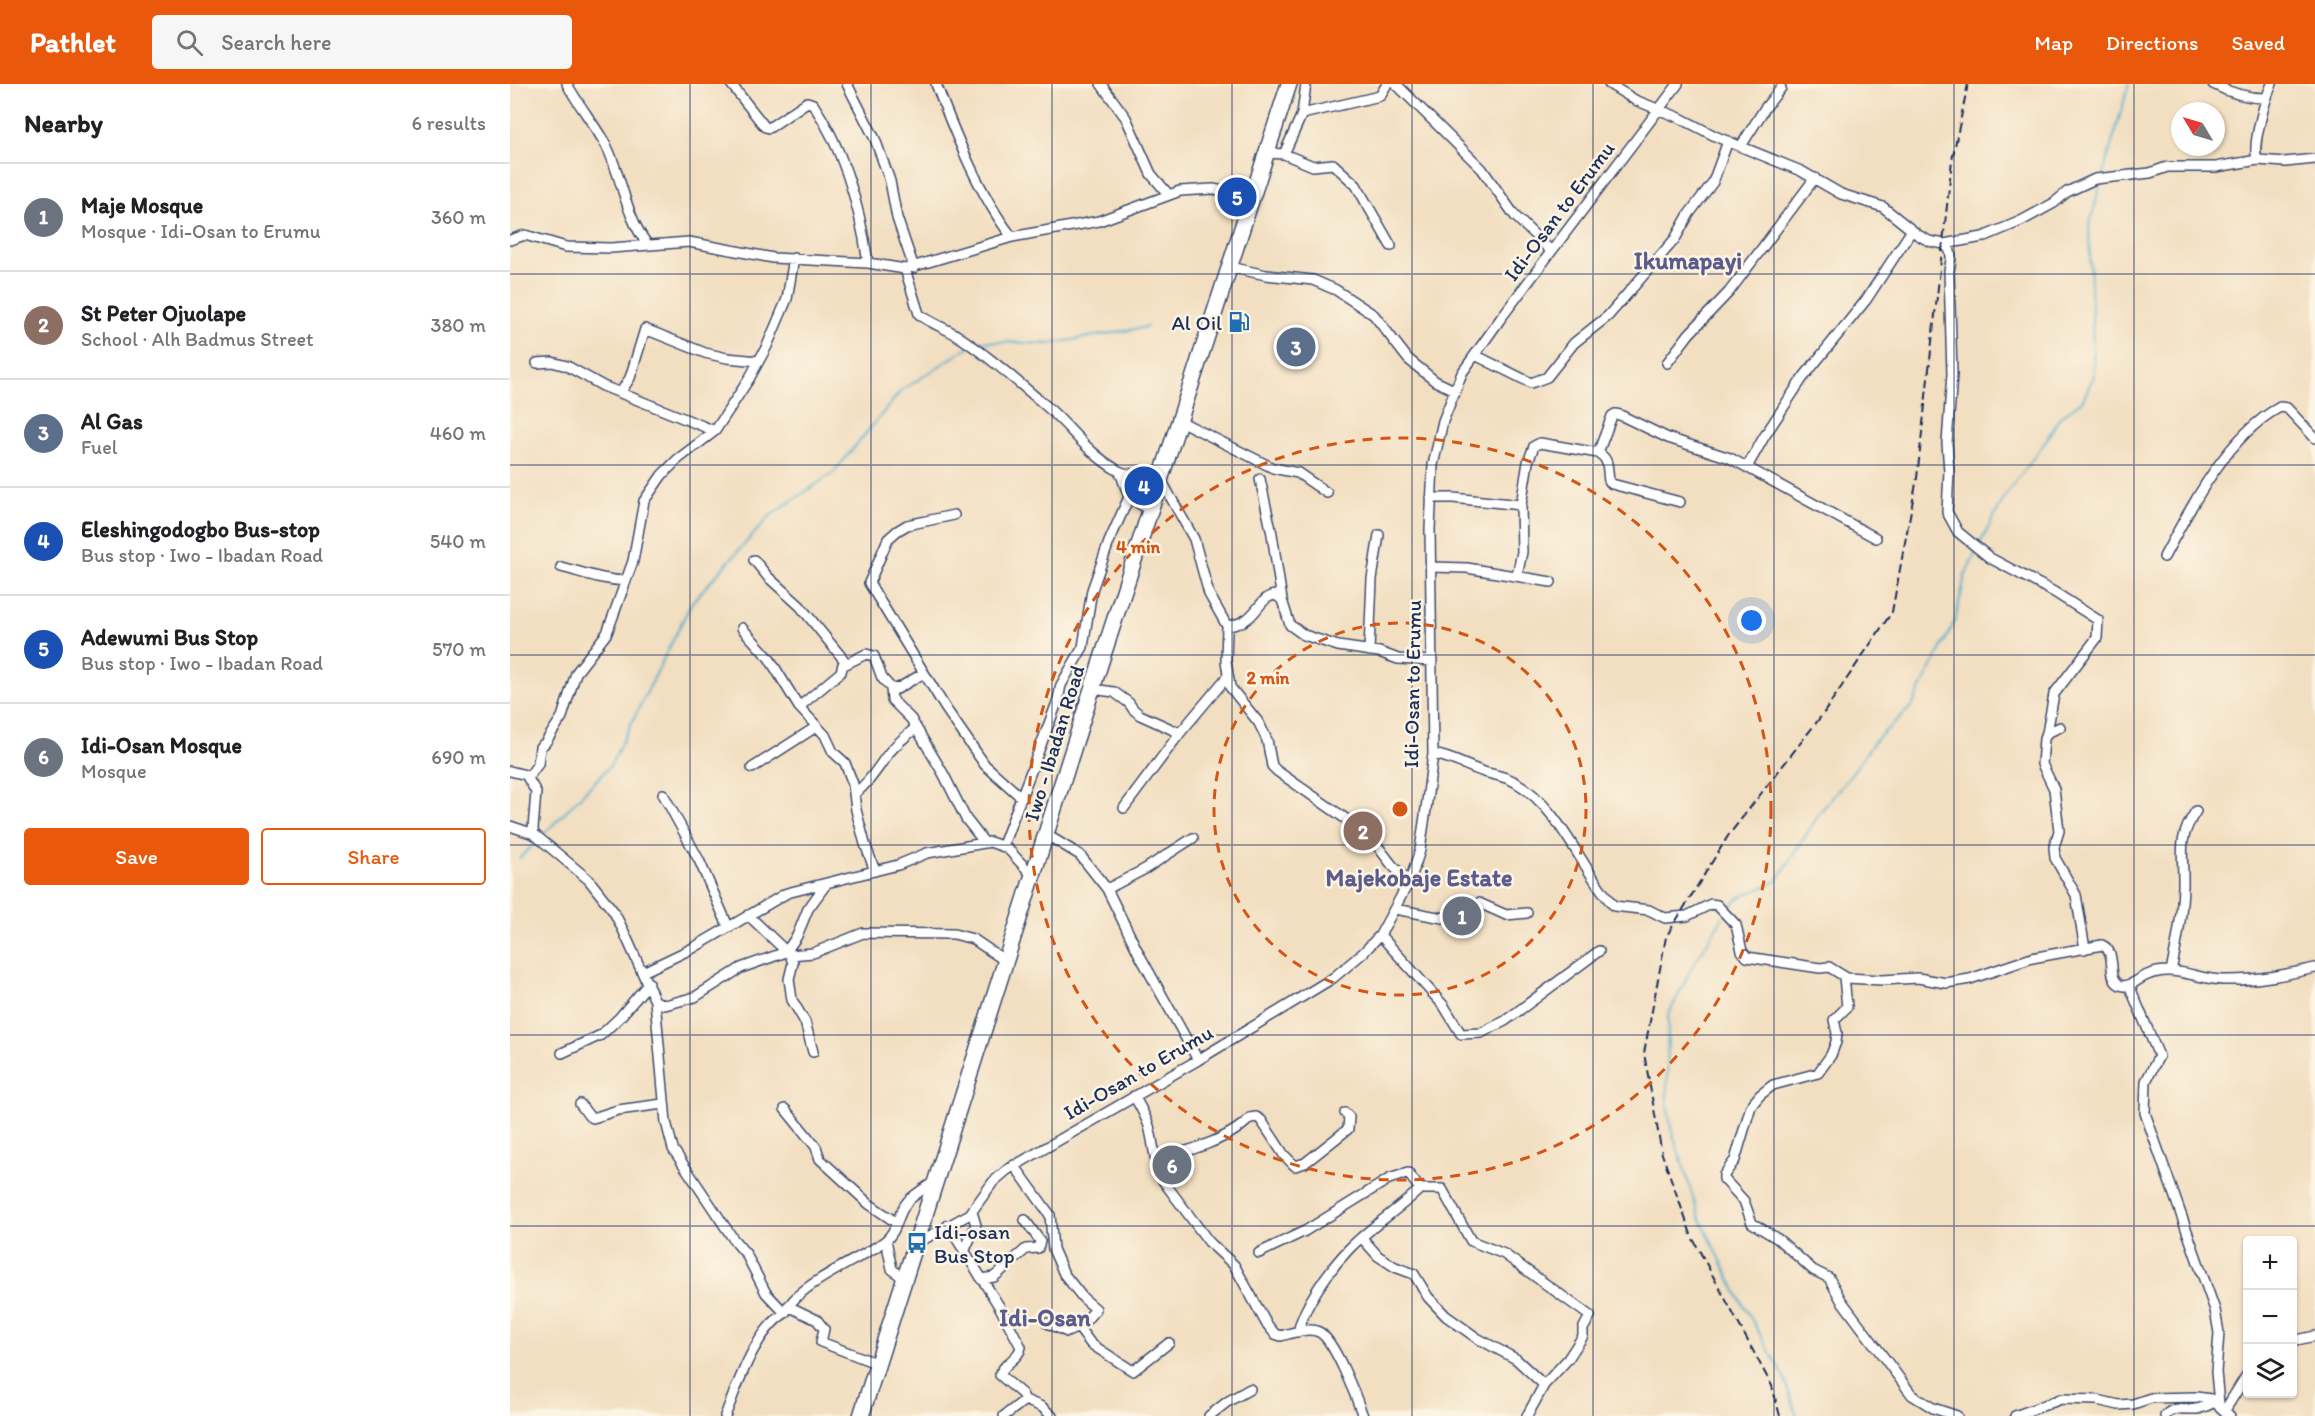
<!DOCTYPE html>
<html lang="en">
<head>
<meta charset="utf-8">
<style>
  :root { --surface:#fff; --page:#f6f6f6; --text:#202124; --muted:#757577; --line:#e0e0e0; --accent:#ea580c }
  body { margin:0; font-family:Itim,sans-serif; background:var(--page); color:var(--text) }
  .controls { position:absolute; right:18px; bottom:18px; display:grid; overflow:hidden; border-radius:6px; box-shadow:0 2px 4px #0004 }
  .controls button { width:54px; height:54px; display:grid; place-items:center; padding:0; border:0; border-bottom:2px solid var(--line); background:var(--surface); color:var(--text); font:30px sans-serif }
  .compass { position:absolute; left:1661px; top:18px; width:54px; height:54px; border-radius:50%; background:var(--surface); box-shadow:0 2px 4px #0004; rotate:308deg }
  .you { position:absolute; left:1242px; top:537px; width:21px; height:21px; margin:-15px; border:4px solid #fff; border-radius:50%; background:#1a73e8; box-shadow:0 0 0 9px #1a73e833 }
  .badge { display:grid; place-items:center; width:39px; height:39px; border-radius:50%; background:var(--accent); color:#fff; font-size:20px; font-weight:700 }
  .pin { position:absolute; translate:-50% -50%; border:3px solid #fff; box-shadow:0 2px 6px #0006 }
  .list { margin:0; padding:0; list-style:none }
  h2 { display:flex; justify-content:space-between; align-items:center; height:78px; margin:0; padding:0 24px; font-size:26px }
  h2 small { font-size:20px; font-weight:400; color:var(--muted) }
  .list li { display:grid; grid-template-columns:39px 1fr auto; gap:18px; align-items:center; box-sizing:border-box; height:108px; padding:0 24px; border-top:2px solid var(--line) }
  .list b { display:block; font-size:22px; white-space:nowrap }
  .list p { margin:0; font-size:20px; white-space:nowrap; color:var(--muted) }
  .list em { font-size:20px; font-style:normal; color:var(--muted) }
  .actions { display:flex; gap:12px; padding:18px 24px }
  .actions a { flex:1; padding:14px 0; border:2px solid var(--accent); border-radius:6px; text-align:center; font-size:21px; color:var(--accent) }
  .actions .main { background:var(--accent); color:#fff }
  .icon { flex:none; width:33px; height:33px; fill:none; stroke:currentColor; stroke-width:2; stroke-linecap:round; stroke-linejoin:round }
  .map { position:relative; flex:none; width:1805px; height:1332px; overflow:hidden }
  header { display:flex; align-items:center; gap:36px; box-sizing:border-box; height:84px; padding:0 30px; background:var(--accent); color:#fff }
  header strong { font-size:28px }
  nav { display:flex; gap:33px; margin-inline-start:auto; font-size:21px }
  .search { width:420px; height:54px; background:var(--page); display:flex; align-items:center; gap:15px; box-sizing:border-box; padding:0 21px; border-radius:6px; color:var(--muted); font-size:22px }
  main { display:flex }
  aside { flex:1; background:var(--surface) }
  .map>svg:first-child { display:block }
</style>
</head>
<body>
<header>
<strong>Pathlet</strong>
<div class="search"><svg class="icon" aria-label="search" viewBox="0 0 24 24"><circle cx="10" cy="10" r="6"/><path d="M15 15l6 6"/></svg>Search here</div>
<nav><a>Map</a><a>Directions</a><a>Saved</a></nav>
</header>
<main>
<aside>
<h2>Nearby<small>6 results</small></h2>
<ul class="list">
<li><span class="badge" style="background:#6b7280">1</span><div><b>Maje Mosque</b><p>Mosque · Idi-Osan to Erumu</p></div><em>360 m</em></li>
<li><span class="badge" style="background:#8d6e63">2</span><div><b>St Peter Ojuolape</b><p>School · Alh Badmus Street</p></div><em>380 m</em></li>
<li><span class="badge" style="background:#5c6f8a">3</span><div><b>Al Gas</b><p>Fuel</p></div><em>460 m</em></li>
<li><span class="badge" style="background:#1a4fb4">4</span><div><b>Eleshingodogbo Bus-stop</b><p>Bus stop · Iwo - Ibadan Road</p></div><em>540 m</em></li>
<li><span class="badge" style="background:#1a4fb4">5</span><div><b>Adewumi Bus Stop</b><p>Bus stop · Iwo - Ibadan Road</p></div><em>570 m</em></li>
<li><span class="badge" style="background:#6b7280">6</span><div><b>Idi-Osan Mosque</b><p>Mosque</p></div><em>690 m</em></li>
</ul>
<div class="actions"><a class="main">Save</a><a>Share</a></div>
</aside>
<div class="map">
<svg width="1805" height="1332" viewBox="0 0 1805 1332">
  <rect width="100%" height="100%" fill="#fcf5e5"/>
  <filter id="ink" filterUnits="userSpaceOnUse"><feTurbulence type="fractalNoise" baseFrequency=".0167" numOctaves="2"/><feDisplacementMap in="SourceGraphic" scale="12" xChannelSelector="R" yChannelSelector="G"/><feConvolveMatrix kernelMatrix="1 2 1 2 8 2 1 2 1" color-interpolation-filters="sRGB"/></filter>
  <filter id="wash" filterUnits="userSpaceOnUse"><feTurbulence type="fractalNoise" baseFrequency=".008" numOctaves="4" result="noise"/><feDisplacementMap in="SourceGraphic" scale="24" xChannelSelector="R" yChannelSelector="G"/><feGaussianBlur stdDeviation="1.35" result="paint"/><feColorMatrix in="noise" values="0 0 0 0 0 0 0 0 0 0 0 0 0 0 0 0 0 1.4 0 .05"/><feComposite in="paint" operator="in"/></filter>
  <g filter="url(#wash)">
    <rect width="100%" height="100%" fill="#f2dec0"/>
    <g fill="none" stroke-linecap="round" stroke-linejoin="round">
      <!-- stream -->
      <path stroke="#4aacca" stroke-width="2" d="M 1593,90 L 1619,0
        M 465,259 L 468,257 L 539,260 L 637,243
        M 1469,461 L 1497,409 L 1533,361 L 1550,333 L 1572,317 L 1584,292 L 1579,143 L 1591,98
        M 31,753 L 100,682 L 182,518 L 261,431 L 323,389 L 391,307 L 460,262
        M 10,774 L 27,757
        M 1217,829 L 1228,814 L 1267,797 L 1311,727 L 1339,693 L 1364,658 L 1402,622 L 1445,537 L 1455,492 L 1467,466
        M 1213,833 L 1182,883 L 1158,932 L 1157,1018 L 1161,1044 L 1189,1132 L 1229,1213 L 1274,1293 L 1287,1332"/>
    </g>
  </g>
  <g filter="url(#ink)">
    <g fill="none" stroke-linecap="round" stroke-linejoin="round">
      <defs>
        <path id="street" d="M 57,0 C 69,22 85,41 97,63 C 113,96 115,132 138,161
          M 221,0 L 255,43 L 259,44 L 297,18 L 303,20 C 334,66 350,124 358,179
          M 337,0 L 365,55 L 380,97 L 387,134 L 404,184
          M 426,0 C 445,50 470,112 502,153
          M 591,0 L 616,34 L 641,90 L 659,111
          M 886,0 L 972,85 L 1005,132 L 1041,167
          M 1099,0 L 1125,16 L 1170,34 L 1207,53 L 1291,87 L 1331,110 L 1373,123 L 1408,151 L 1419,157 L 1434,160 L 1473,153 L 1511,137 L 1544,119 L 1557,108 L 1585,95 L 1640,89 L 1657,83 L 1706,83 L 1748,76 L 1775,78 L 1805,75
          M 1703,0 C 1720,9 1736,14 1755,14
          M 792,30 L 870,12 L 877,0
          M 1231,62 L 1255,24 L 1271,4
          M 757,69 L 774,70 L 803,82 L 823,80 L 846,101 L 881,162
          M 774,70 L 792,30 L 796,0
          M 1748,76 C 1740,66 1756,13 1762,0
          M 0,156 L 15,151 L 56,163 L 101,164 L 179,158 L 263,174 L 358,179 L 395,185 L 502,153 L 589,137 L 670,107 L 703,105 L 742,113
          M 1434,160 C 1444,167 1441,177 1439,187 L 1442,290 L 1437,359 L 1439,387 L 1437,428 L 1448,448 L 1480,474 L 1544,508 L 1588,536 L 1587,554 L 1544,610 L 1537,649
          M 720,183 L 756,191 L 803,196 L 826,206 L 864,231 L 898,275 L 925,297 L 944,306
          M 395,185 L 409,230 C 420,239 433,243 445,250 C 476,270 507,297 535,321 C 561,343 576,368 607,386 C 618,393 639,391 652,392
          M 965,271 L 1021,299 L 1037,293 L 1064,259 L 1098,232 L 1165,155 L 1179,130 L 1203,98 L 1218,57
          M 27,279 L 42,278 L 57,282 L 93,302 L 205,347
          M 1157,279 L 1179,250 L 1219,208 L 1305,94
          M 110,309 L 120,294 L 135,245 L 195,269 L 217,274 L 249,277
          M 670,337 L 763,384 L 788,389 L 817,409
          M 1088,369 L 1102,332 L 1105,330 L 1110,331 L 1158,354 L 1220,374 L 1366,454
          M 1237,383 L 1254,353 L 1292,295 L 1356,216 L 1402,146
          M 610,388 L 619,413 L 641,427
          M 750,395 L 762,450 L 772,516
          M 651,396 L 684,455 L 699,510 L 717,542 L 716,577 L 720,603 L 749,639 L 757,656 L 762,682 L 767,687 L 859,751 L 882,781 L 899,798
          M 921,414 L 943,414 L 1011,421
          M 444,431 L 397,441 L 387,447 L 378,455 L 359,499 L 436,625 L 475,681 L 512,714
          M 1654,473 C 1681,422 1718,351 1770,323 L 1777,324 L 1805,354
          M 244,476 L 258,493 L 290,522 L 334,576 L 331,588 L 289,623
          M 51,483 C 75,489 91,496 116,497
          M 921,483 L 957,484 L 1041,498
          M 1007,492 L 1012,468 L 1011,421 L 1018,378 L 1024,362 L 1030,359 L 1088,369 C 1100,375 1097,385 1099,397 L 1102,400 L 1170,418
          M 717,542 C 749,539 747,512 766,511 L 772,516 L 780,541 L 794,551 L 828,562 L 869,568 L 888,575 L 922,577
          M 232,544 L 259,574 L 289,623 L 315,651 L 323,668 L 335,679 L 343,700 L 346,726 L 355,760 L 365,787
          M 859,567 L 862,495 L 869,451
          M 334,581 L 356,570 L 364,572 L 372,594 L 381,604 L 382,616 L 401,635 L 434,691 L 456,735 L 474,758
          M 381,604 L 387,605 L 414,589
          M 582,605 L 604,608 L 619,619 L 623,625 L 630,631 L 670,649
          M 1550,643 L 1537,649 L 1534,655 L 1532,680 L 1544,705 L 1549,747 L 1544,763 L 1545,774 L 1566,811 L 1575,865
          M 923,670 C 941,673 956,682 974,688 C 985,691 995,692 1005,698 C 1050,723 1071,785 1104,822 L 1139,826 L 1155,834 L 1177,832 L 1201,820 L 1207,821 L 1226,841 L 1232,867 L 1237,873 L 1310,884 L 1319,883 L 1337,894 L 1372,896 L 1408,894 L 1436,899 L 1460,895 L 1522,874 L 1592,861 C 1608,868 1596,894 1610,901 C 1619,905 1628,895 1635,892 C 1642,889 1651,887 1658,887 C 1676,887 1695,896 1713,896 C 1745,897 1774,891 1805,884
          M 242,684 L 306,643
          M 0,687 L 16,691
          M 153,710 L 189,776 L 218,842
          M 344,710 C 359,699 367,685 378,670 C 385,661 394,654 402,647 L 408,647
          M 614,724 L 670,649 L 717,593
          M 0,742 L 24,750
          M 537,751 L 570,771 L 597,805 L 629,870 L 688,976
          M 493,761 L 548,616 L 551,601 L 573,563 L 582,506 L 599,458 L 619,413
          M 597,805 L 635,785 L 683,754
          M 885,825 L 933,834 L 954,823 L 969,819 L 996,831 L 1017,829
          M 238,831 L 280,871 L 303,869 L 353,849 L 444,850 L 463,855 L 497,878
          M 870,851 L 934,922 L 951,950 L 971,949 L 995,937 L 1089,867
          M 280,871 L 283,879 L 279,895 L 282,916 L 295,938 L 303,968
          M 135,887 L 183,864 L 277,809 L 388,781 L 417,769 L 480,758 L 497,764 L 524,793
          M 1661,887 C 1667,860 1672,831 1673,803 C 1674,770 1666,757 1686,727
          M 1334,893 L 1337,923 L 1324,936 L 1327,949 L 1326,958 L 1321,971 L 1308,989 L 1263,1001 L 1250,1011 L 1241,1022 L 1225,1076 L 1214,1091 L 1214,1095 L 1234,1117 L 1242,1139 L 1268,1155 L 1303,1186 L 1319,1194 L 1331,1216 L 1402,1311 L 1423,1324 L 1447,1332
          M 1619,901 L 1649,972 L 1636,997 L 1635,1029 L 1705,1226 L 1709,1249 L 1706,1288 L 1709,1320
          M 145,917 L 155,921 L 185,913 L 231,884 L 276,868 L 287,852 L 298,825 L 317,799
          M 52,969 L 91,951 L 110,933 L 139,899
          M 624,1012 C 630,1022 635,1031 639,1042 C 644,1060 644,1081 654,1098 L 699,1158 L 724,1181 L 756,1239 L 765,1250 L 771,1252 C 782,1249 798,1243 809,1248 C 824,1255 847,1315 853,1332
          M 70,1020 L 79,1032 L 83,1034 L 108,1026 L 153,1020
          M 275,1025 L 306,1063 L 310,1075 L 359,1120 L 387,1139
          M 646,1073 C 675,1070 720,1055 740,1034 L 746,1033 L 751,1036 L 774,1071 L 785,1082 L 795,1079 L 838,1045 L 839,1033 L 835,1029
          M 504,1081 L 540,1131 L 543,1165 L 554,1190 L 573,1214 L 586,1225 L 571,1242 L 557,1248 L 537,1239
          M 910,1105 L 932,1105 L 961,1157 L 994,1170 L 1080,1232 L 1073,1245 L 1073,1252 L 1058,1275 L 1034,1301 L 1017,1332
          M 438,1141 L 489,1222 L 511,1263 C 509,1275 493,1279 490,1291 L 512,1310 L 515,1316 L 532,1323 L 542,1332
          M 852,1154 L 868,1172 L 885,1183 L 904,1190 L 918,1213 L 936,1232 L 967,1254 L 1006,1275 L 1034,1301
          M 376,1156 L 382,1185 L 395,1196
          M 407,1159 L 460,1130 L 483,1098 L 497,1086 L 688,976 L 823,894 L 853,869 L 870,851 L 901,794 L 910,766 L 916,725 L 923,670 L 920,445 L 923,381 L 933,337 L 952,289 L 991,234 L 1168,0
          M 454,1168 L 466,1141 L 462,1128
          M 749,1169 L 795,1147 L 879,1095 L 898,1089 L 910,1105 C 888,1126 860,1143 839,1165 C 819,1186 794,1221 788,1248
          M 471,1195 L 484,1193 L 516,1165 L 528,1164 L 530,1157 L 515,1136
          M 278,1222 L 307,1236 L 314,1245 L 311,1258 L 368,1280
          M 275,1229 L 256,1209 L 236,1170 L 224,1156 L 163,1065 L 156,1038 L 145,917 L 114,848 L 104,828 L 79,796 L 24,750 L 23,745 L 26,708 L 16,691 L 20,691 L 28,680 L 30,663 L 35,659 L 52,633 L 66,589 L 97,549 L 123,477 L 134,417 L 152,391 L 168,375 L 205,347 L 239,295 L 257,262 L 277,215 L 284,174
          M 568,1243 L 581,1260 L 623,1287 L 659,1259
          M 1782,1257 L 1805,1252
          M 1715,1326 L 1738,1289
          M 215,1332 C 228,1300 245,1247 275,1229 C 286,1200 350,1176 375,1157 C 388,1147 387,1129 398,1117 C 405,1110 415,1104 424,1098
          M 494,1332 L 515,1316
          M 699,1332 L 717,1318 L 740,1305
          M 1505,1332 L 1551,1315 L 1587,1316 L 1609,1321 L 1623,1320 L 1641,1314 L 1686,1313 L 1701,1315 L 1720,1332
          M 1655,1332 C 1664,1321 1675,1326 1687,1325 C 1693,1324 1700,1320 1705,1318"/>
        <path id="primary" d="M 351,1332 L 582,605 L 779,0"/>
      </defs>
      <!-- street casing -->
      <use href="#street" stroke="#3b496d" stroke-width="12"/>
      <!-- primary casing -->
      <use href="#primary" stroke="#3b496d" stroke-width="18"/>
      <!-- street -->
      <use href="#street" stroke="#fff" stroke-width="9"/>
      <!-- primary -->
      <use href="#primary" stroke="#fff" stroke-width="15"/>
      <!-- rail -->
      <path stroke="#1b2f5e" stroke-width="2" stroke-dasharray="9 4.5" stroke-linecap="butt" d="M 1270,1332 L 1262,1302 L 1182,1153 L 1152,1070 L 1134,969 L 1156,853 L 1218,752 L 1313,630 L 1382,528 L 1407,394 L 1442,76 L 1458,0"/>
    </g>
  </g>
  <!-- grid -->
  <path fill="none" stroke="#1b2f5e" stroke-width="1.5" stroke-opacity="0.55" d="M 180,0 L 180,1332M 361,0 L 361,1332M 542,0 L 542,1332M 722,0 L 722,1332M 902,0 L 902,1332M 1083,0 L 1083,1332M 1264,0 L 1264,1332M 1444,0 L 1444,1332M 1624,0 L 1624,1332M 0,190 L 1805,190M 0,381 L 1805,381M 0,571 L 1805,571M 0,761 L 1805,761M 0,951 L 1805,951M 0,1142 L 1805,1142"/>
  <!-- distance rings -->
  <g fill="none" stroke="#d45514" stroke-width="3" stroke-dasharray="10 8">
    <circle cx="890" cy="725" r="186"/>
    <circle cx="890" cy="725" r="371"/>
  </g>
  <!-- icons -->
  <defs>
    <symbol id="fuel-bare" viewBox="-9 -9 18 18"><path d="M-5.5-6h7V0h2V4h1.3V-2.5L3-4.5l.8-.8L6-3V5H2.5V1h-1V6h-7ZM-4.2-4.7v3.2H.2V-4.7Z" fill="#1f6fb2" stroke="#fcf5e5" stroke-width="2.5" paint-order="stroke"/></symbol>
    <symbol id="bus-bare" viewBox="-9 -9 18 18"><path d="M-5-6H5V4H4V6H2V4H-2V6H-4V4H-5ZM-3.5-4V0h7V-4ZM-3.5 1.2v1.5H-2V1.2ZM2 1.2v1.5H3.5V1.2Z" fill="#1f6fb2" stroke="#fcf5e5" stroke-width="2.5" paint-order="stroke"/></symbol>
  </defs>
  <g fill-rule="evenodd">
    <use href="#fuel-bare" x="714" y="223" width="30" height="30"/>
    <use href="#bus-bare" x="392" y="1144" width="30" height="30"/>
  </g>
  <g text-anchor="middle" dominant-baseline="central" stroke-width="5" stroke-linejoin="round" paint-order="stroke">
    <!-- street labels -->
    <g font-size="21" fill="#1b2f5e" stroke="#fcf5e5">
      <text transform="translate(1049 127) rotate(-53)">Idi-Osan to Erumu</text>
      <text transform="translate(902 600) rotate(-89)">Idi-Osan to Erumu</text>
      <text transform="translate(544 659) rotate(-73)">Iwo - Ibadan Road</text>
      <text transform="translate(628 988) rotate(-30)">Idi-Osan to Erumu</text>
    </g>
    <!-- poi labels -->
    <g font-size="21" fill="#1b2f5e" stroke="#fcf5e5" text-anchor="end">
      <text x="712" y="238">Al Oil</text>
      <text x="424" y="1147" text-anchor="start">Idi-osan<tspan x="424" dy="24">Bus Stop</tspan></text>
    </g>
    <!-- quarter labels -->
    <g font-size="24" font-weight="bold" fill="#5b5c8e" stroke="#fcf5e5">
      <text x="1178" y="176">Ikumapayi</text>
      <text x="909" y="793">Majekobaje Estate</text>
      <text x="535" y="1233">Idi-Osan</text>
    </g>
  </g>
  <circle cx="890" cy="725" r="9" fill="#d45514" stroke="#fcf5e5" stroke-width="3"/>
  <g font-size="18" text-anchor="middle" font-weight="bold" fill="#d45514" stroke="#fcf5e5" stroke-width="5" stroke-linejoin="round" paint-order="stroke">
    <text x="628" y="469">4 min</text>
    <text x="758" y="600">2 min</text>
  </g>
</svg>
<div class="controls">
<button>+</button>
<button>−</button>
<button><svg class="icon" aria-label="layers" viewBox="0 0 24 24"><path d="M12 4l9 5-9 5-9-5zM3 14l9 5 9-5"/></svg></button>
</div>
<svg class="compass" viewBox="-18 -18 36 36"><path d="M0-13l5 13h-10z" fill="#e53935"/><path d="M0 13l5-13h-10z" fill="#757577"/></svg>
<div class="you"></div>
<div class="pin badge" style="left:952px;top:832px;background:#6b7280">1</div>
<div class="pin badge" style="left:853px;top:747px;background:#8d6e63">2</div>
<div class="pin badge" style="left:786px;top:263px;background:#5c6f8a">3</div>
<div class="pin badge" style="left:634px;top:402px;background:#1a4fb4">4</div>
<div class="pin badge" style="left:727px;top:113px;background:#1a4fb4">5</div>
<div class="pin badge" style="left:662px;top:1081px;background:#6b7280">6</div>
</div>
</main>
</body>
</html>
